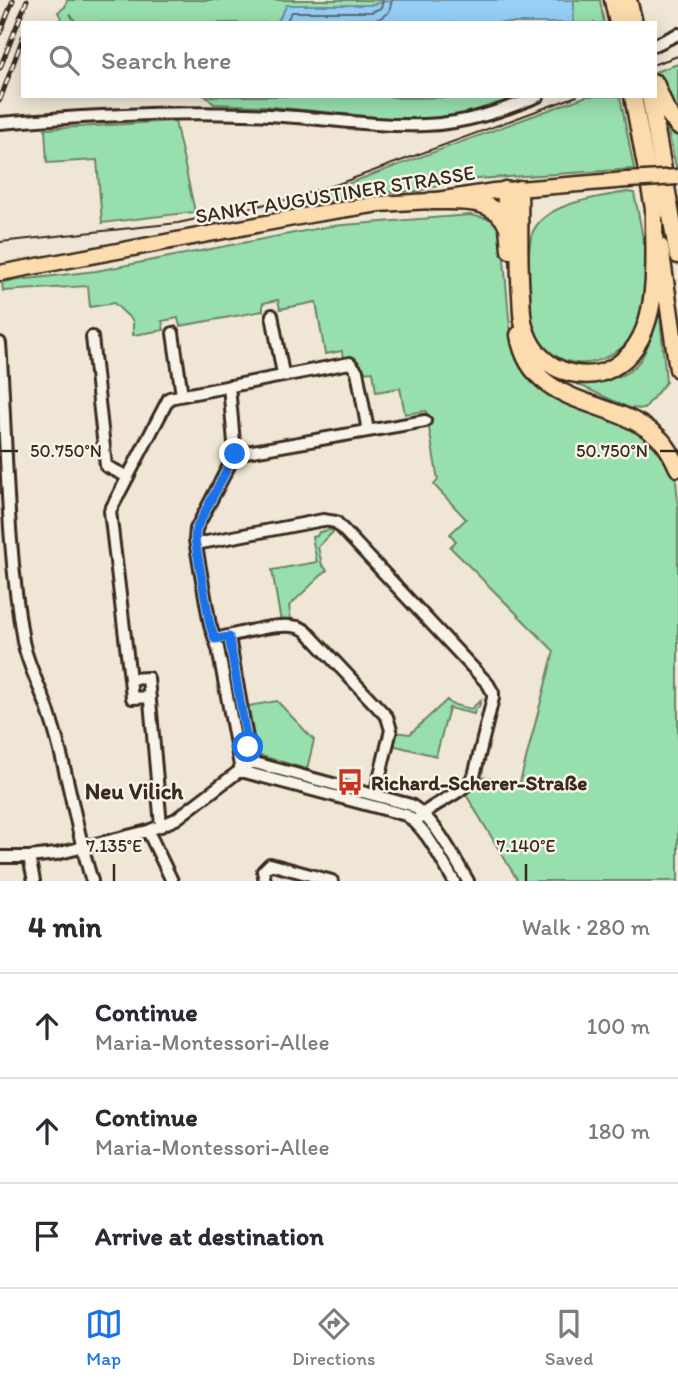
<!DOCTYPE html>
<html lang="en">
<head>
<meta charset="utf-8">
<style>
  :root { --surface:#fff; --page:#f2f2f3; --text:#2b2b33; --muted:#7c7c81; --line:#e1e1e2; --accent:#1a73e8 }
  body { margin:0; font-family:Itim,sans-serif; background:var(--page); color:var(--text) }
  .stop { position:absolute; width:21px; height:21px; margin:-16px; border:5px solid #1a73e8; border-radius:50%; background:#fff }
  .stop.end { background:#1a73e8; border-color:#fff; box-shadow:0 2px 7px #0008 }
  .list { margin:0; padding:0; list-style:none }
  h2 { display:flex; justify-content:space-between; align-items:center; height:91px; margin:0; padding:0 28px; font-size:30px }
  h2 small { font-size:23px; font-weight:400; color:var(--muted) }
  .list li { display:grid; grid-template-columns:46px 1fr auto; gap:21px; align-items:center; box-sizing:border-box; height:105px; padding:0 28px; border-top:2px solid var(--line) }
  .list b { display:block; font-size:26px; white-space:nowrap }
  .list p { margin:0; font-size:23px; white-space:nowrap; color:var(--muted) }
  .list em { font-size:23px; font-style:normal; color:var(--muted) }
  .icon { flex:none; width:38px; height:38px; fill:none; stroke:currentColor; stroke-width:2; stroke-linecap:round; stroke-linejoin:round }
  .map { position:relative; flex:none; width:678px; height:881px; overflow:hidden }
  .search { position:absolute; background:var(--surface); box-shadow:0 4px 18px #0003; left:21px; right:21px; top:21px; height:77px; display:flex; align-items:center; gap:18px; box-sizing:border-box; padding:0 24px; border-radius:0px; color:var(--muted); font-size:26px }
  .sheet { height:406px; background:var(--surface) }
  nav { display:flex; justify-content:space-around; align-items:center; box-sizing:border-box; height:98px; border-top:2px solid var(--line); background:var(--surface); font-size:19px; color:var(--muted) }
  nav a { display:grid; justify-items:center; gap:4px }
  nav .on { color:var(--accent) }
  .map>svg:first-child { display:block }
</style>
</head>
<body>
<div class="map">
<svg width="678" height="881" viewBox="0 0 678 881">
  <rect width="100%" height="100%" fill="#f0e6d5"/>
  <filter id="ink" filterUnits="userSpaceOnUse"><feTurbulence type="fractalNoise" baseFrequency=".0143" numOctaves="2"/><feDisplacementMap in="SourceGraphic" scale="14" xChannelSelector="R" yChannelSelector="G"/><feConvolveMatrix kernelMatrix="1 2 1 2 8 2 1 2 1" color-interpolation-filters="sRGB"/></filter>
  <g filter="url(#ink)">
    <!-- green -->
    <path fill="#98dfae" stroke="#6a8466" stroke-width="2" d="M 67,0 L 392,0 L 369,5 L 287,5 L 277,23 L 77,23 L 70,14 L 75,23 L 64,23 L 58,12 L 65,7 Z
      M 574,0 L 600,0 L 604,23 L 573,23 Z
      M 678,64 L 678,167 L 676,167 L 655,72 Z
      M 205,96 L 389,96 L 400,98 L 520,96 L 464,114 L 430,118 L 386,118 L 264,106 L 214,104 Z
      M 587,96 L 620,96 L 634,169 L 461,180 L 418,191 L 355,193 L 328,202 L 314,196 Z
      M 175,121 L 195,212 L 102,223 L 97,160 L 47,163 L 45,129 Z
      M 627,192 L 634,193 C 642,232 652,269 642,309 C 641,316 640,324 637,330 C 630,342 622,349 610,355 C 574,376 538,355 530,315 C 530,295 526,253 532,234 C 543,203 598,197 627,192 Z
      M 470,215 L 494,220 L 502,236 L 509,318 L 513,347 L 522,367 L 534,382 L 634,423 L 659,444 L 675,471 L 678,502 L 678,881 L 518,881 L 465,793 L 480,776 L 519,786 L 554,651 L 450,547 L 456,541 L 450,534 L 466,519 L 434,485 L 438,480 L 426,411 L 405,414 L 400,388 L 376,392 L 373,371 L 363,372 L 355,361 L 343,359 L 342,351 L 325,354 L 316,302 L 280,309 L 278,300 L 263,303 L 263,311 L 180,326 L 178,318 L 162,321 L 164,330 L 133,335 L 133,321 L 114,303 L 90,307 L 88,286 L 3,291 L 2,282 L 96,271 L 331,226 Z
      M 660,316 L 666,382 L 644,409 L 629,408 L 577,384 C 629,380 644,371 655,319 Z
      M 336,529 L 318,547 L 322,565 L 327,570 L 289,606 L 291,620 L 281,622 L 272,570 L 317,562 L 312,537 L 317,536 L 319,532 Z
      M 447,700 L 451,704 L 471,709 L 481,700 L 479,707 L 475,710 L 474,714 L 449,708 L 436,756 L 392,745 L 395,732 L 410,734 Z
      M 277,701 L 314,740 L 307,769 L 258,755 L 248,706 Z"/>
    <!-- water -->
    <path fill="#96d0f6" stroke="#728ea0" stroke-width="2" d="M 392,0 L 574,0 L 573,23 L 277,23 L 287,5 L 369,5 Z"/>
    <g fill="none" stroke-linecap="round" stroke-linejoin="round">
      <!-- shore -->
      <path stroke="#5f6c74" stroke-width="2" d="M 285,23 L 292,12 L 371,12 L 381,8 L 383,0
        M 295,23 L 298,21 L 379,19 L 389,12 L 392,0"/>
      <defs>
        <path id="minor" d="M 655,45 L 678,34
          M 0,123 C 81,116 163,111 245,114 C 305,115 365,127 425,125 C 464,124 502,111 538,96
          M 272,315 L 283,374
          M 173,333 L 182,395
          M 92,337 L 106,466 L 128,477
          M 0,343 C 7,443 6,542 23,641 C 28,667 42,690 50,716 C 68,770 75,827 92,881
          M 229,386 L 235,454 L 196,529 L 195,540 L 210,625 L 218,648 L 241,771
          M 235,454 L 425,421
          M 196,544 L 323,520 L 336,522 L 488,684 L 493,693 L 493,698 L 474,776 C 460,797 431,802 415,822
          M 229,637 L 251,762
          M 215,639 C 236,635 290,617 306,631 L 387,717 L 391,730 L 375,795
          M 130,679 L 132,698 L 150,697
          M 251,762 L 411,805 C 437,821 452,855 468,881
          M 241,771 L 406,815 C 428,830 440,859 454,881
          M 161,826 L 148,678 L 130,679 L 110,511 L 169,398 L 350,363 L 357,371 L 368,431
          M 148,831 L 172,881
          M 0,857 L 29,857 L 56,854 L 148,831 L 176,819 L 251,762
          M 29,857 L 34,881
          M 265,881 L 263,871 L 270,864 L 332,881"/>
        <path id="major" d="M 0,273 L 315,214 L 379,204 L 431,201 L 494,191 L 627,180"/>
        <path id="highway" d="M 613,0 L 618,23
          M 628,0 L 634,23
          M 655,83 L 666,110 L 678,126
          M 633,96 L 655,214
          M 650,96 L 678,255
          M 519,189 C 520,225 518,260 521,295 C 522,308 521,321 526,332 C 533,353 549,368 571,373 C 585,376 600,375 612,368 C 665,339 653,257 654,206
          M 505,190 L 510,250
          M 431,201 C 458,202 493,196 507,225
          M 660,247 L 678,369
          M 519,335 C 531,411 618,396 661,440 C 669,448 674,459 678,468"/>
      </defs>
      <!-- minor casing -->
      <use href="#minor" stroke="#3b2a1e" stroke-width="16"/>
      <!-- major casing -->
      <use href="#major" stroke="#3b2a1e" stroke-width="19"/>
      <!-- highway casing -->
      <use href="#highway" stroke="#3b2a1e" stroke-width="21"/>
      <!-- minor -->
      <use href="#minor" stroke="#f7f3e8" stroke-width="10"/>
      <!-- major -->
      <use href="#major" stroke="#fcdcac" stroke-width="14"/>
      <!-- highway -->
      <use href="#highway" stroke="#fcdcac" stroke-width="16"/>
      <!-- tram -->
      <path stroke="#3b2a1e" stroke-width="2" d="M 655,64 L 678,56
        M 0,242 L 178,223 L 285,200 L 338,184 L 577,96"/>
      <defs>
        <path id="rail" d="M 0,33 L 13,0
          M 0,68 L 27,0
          M 0,100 L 23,37"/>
      </defs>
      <!-- rail casing -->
      <use href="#rail" stroke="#3b2a1e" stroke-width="5"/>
      <!-- rail -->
      <use href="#rail" stroke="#f7f3e8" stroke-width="2.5" stroke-dasharray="8" stroke-linecap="butt"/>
      <defs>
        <path id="major-bridge" d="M 627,180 L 678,177"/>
      </defs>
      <!-- major-bridge casing -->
      <use href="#major-bridge" stroke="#3b2a1e" stroke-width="19" stroke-linecap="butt"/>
      <!-- major-bridge -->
      <use href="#major-bridge" stroke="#fcdcac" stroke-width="14"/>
    </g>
  </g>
  <g fill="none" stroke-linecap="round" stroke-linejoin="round" filter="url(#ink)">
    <!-- route -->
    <path stroke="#1a73e8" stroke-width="9" d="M 235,454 L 196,529 L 195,540 L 210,625 L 215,639 L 229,637 L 248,747"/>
  </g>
  <!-- ticks -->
  <path fill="none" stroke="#3b2a1e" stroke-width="2.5" d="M 0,451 L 18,451M 660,451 L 678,451M 114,864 L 114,881M 526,864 L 526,881"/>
  <!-- icons -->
  <defs>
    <symbol id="bus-bare" viewBox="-9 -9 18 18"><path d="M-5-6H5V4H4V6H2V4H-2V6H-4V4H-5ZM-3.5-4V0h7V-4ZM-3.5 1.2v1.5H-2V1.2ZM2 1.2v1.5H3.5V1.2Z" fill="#c8321e" stroke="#f7f3e8" stroke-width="2.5" paint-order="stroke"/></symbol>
  </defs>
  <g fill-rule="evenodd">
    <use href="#bus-bare" x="331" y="763" width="38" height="38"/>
  </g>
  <g text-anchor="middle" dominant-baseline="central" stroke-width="5" stroke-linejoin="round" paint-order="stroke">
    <!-- street labels -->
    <g font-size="21" fill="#3b2a1e" stroke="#f7f3e8">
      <text transform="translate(335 194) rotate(-9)">SANKT AUGUSTINER STRASSE</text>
    </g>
    <!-- poi labels -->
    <g font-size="21" font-weight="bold" fill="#3b2a1e" stroke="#f7f3e8" text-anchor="start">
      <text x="371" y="782">Richard-Scherer-Straße</text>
    </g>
    <!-- neighbourhood labels -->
    <g font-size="23" font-weight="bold" fill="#3b2a1e" stroke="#f7f3e8">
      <text x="134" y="791">Neu Vilich</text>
    </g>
  </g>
  <g font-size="18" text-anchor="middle" fill="#3b2a1e" stroke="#f7f3e8" stroke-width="5" stroke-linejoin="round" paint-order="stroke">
    <text x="66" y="457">50.750°N</text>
    <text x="612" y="457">50.750°N</text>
    <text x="114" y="852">7.135°E</text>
    <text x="526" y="852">7.140°E</text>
  </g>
</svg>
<div class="stop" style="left:248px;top:747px"></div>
<div class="stop end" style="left:235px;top:454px"></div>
<div class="search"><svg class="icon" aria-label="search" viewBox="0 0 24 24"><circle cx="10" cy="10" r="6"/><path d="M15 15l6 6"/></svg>Search here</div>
</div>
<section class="sheet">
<h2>4 min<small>Walk · 280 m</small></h2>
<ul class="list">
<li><svg class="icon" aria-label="ahead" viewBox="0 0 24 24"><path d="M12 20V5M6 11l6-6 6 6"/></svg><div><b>Continue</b><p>Maria-Montessori-Allee</p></div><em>100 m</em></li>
<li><svg class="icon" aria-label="ahead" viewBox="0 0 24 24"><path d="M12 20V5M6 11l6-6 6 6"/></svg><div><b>Continue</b><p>Maria-Montessori-Allee</p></div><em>180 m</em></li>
<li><svg class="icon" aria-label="arrive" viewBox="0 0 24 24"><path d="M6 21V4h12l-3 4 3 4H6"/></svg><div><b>Arrive at destination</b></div></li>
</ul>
</section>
<nav>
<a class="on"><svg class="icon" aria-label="map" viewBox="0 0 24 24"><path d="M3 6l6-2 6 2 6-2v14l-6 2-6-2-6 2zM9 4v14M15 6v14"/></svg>Map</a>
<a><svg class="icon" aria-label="directions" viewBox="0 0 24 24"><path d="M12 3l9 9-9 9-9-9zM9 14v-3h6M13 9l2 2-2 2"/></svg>Directions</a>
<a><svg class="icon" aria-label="saved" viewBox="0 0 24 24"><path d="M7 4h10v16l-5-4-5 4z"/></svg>Saved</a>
</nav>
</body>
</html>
